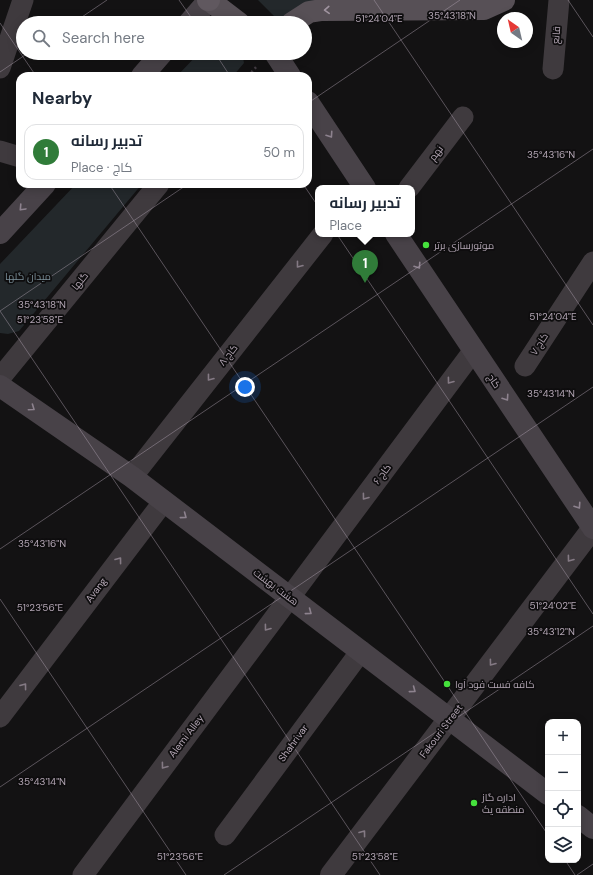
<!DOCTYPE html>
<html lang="en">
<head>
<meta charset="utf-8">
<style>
  :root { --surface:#fff; --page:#f2f2f3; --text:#1f2937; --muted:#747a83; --line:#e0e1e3; --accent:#307c39 }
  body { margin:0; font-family:"DM Sans",Cairo,sans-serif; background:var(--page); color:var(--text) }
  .controls { position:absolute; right:12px; bottom:12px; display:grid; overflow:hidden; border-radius:8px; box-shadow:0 2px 10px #0003 }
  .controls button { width:36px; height:36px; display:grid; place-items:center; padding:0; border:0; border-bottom:1px solid var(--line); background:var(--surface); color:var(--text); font:20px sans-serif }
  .compass { position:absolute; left:497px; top:12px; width:36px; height:36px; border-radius:50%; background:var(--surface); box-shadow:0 2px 10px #0003; rotate:326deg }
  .you { position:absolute; left:245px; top:387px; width:14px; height:14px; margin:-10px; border:3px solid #fff; border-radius:50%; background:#1a73e8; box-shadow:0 0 0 6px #1a73e833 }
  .badge { display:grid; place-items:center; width:26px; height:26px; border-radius:50%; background:var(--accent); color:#fff; font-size:13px; font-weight:700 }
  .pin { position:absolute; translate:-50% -33px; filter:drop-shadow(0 1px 2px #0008) }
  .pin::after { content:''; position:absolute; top:21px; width:14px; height:12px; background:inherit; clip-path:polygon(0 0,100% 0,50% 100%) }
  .popup { position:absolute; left:315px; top:185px; width:100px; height:52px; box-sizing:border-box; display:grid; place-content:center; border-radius:8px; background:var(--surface); filter:drop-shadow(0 1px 3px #0005); font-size:13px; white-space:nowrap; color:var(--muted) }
  .popup b { font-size:15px; color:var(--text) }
  .popup::after { content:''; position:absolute; left:50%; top:100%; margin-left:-8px; border:8px solid transparent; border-top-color:var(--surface) }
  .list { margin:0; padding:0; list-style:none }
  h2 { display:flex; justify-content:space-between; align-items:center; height:52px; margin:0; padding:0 16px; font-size:17px }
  h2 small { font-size:13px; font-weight:400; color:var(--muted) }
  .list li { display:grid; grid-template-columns:26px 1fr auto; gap:12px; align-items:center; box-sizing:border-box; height:56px; margin:0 8px 8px; padding:0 8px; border:1px solid var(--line); border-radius:12px }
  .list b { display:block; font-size:15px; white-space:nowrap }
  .list p { margin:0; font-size:13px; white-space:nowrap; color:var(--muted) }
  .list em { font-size:13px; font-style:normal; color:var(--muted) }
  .icon { flex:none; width:22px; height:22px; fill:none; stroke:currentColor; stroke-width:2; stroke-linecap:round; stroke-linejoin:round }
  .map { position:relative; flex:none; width:593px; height:875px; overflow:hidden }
  .search { position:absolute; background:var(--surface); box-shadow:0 2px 10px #0003; left:16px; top:16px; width:296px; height:44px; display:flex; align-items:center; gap:10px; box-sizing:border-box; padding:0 14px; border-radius:22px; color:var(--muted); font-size:15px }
  .panel { position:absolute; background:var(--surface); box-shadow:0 2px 10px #0003; left:16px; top:72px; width:296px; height:116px; border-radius:12px }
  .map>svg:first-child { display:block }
</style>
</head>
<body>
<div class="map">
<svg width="593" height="875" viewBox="0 0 593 875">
  <rect width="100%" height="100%" fill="#131213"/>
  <!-- green -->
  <path fill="#23282b" d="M 258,0 L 396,0 L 281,23 Z
    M 199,53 L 242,53 L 244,63 L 233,76 L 177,76 Z
    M 76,184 L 142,184 L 19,331 L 8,334 L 0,333 L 0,264 Z"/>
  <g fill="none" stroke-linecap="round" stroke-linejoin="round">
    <!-- path -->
    <path stroke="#443d44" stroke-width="2.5" stroke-dasharray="2 3" stroke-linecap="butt" d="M 248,76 L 257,66"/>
    <!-- minor -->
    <path stroke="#3f3a3e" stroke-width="21" d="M 0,68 L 23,0
      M 553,69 L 559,0
      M 0,151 L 20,157
      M 409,188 L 463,117
      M 525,366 L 593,262
      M 0,378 L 159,184
      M 132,477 L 323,234
      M 0,717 L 164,501
      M 225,835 L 361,651
      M 83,875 L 474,350"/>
    <!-- tertiary -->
    <path stroke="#3f3a3e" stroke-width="22" d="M 331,875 L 593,528"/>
    <!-- secondary -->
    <path stroke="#484248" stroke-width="22" d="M 189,23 L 209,0
      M 275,53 L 290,76
      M 142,76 L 162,53
      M 308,102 L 365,188
      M 0,233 L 45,184
      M 396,234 L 593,528
      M 0,386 L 132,477 L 548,794
      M 578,816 L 593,828"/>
    <!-- primary -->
    <path stroke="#575056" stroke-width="22" d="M 209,0 L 239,23
      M 292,23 L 309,12 L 322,10 L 484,9 L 504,0"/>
    <!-- trunk -->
    <path stroke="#60585f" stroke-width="22" d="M 208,0 L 209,0"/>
  </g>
  <!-- one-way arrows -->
  <defs><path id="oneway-chevron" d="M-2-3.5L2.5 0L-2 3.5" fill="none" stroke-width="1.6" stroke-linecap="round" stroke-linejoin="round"/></defs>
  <use stroke="#a094a0" href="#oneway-chevron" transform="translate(327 10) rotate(177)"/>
  <g stroke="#8d828e">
    <use href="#oneway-chevron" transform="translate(330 135) rotate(56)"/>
    <use href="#oneway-chevron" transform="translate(22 208) rotate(133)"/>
    <use href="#oneway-chevron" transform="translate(418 266) rotate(56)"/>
    <use href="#oneway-chevron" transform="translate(506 398) rotate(56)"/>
    <use href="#oneway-chevron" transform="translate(32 408) rotate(35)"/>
    <use href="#oneway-chevron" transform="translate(578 506) rotate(56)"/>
    <use href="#oneway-chevron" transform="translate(184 516) rotate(37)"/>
    <use href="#oneway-chevron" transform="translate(309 612) rotate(37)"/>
    <use href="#oneway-chevron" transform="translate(413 690) rotate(37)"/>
  </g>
  <g stroke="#847a84">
    <use href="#oneway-chevron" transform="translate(299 265) rotate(128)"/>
    <use href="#oneway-chevron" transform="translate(210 378) rotate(128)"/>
    <use href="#oneway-chevron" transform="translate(450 381) rotate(127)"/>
    <use href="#oneway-chevron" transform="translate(365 497) rotate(127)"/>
    <use href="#oneway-chevron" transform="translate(570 559) rotate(127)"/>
    <use href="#oneway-chevron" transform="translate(119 560) rotate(-53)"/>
    <use href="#oneway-chevron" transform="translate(267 628) rotate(127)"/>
    <use href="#oneway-chevron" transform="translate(492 663) rotate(127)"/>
    <use href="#oneway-chevron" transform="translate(24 686) rotate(-53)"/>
    <use href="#oneway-chevron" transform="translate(164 766) rotate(127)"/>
    <use href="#oneway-chevron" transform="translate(363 833) rotate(-53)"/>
  </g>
  <!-- ticks -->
  <path fill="none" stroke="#b2a5b3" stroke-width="1" stroke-opacity="0.45" d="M 179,0 L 195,23M 374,0 L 593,325M 568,0 L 593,37M 0,23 L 36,76M 73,23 L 107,0M 215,53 L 230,76M 0,72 L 28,53M 308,103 L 460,0M 109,184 L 548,835M 303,184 L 593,614M 0,311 L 380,875M 0,311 L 188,184M 0,549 L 593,149M 0,599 L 186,875M 0,787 L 593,387M 565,860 L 575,875M 224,875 L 593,626M 577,875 L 593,864"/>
  <!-- markers -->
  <g fill="#45e13c" stroke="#0e0d0e" stroke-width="1.5">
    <circle cx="426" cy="245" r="4"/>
    <circle cx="447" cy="684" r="4"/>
    <circle cx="474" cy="803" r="4"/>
  </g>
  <g text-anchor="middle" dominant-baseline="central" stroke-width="3.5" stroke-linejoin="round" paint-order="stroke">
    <!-- street labels -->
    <g font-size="10" fill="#b2a5b3" stroke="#0e0d0e">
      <text transform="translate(556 35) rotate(-85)">قانع</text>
      <text transform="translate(436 153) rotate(-53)">نهم</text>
      <text transform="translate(80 281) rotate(-51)">گلها</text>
      <text transform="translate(539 344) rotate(-57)">کاج ۷</text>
      <text transform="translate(228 355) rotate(-52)">کاج ۸</text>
      <text transform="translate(494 381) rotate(56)">کاج</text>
      <text transform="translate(382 474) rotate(-53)">کاج ۶</text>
      <text transform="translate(276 587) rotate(37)">هشت بهشت</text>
      <text transform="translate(96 590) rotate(-53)">Avang</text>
      <text transform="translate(441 731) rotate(-53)">Fakouri Street</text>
      <text transform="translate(186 736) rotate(-53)">Alemi Alley</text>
      <text transform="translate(293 743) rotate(-54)">Shahrivar</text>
    </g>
    <!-- poi labels -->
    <g font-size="10" fill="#b2a5b3" stroke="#0e0d0e" text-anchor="start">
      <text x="434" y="245">موتورسازی برتر</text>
      <text x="455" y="684">کافه فست فود آوا</text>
      <text x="482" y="797">اداره گاز<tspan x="482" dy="12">منطقه یک</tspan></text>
    </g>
    <!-- park labels -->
    <g font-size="10" fill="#7d929c" stroke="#0e0d0e">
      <text x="28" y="276">میدان گلها</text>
    </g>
  </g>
  <g font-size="10" text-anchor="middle" fill="#b2a5b3" stroke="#0e0d0e" stroke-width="3.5" stroke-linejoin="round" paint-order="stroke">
    <text x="452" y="19">35°43'18"N</text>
    <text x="379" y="22">51°24'04"E</text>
    <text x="551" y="158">35°43'16"N</text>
    <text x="42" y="308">35°43'18"N</text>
    <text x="553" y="320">51°24'04"E</text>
    <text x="40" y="323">51°23'58"E</text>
    <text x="551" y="397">35°43'14"N</text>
    <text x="42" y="547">35°43'16"N</text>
    <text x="553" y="609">51°24'02"E</text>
    <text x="40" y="611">51°23'56"E</text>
    <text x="551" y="635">35°43'12"N</text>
    <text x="42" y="785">35°43'14"N</text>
    <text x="180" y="860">51°23'56"E</text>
    <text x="375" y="860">51°23'58"E</text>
  </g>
</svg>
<div class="controls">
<button>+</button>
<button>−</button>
<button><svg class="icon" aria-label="locate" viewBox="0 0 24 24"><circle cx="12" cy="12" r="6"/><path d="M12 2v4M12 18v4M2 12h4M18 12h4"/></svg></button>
<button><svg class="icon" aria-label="layers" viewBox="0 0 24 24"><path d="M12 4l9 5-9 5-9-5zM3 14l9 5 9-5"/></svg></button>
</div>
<svg class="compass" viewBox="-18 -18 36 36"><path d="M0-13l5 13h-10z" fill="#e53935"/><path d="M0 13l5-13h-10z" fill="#747a83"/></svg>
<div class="you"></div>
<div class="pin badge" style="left:365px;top:283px">1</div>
<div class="popup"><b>تدبیر رسانه</b>Place</div>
<div class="search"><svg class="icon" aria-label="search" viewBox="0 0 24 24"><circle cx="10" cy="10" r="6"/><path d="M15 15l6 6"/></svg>Search here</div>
<section class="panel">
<h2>Nearby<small></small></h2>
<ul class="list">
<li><span class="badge">1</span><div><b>تدبیر رسانه</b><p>Place · کاج</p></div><em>50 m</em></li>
</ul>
</section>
</div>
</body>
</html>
